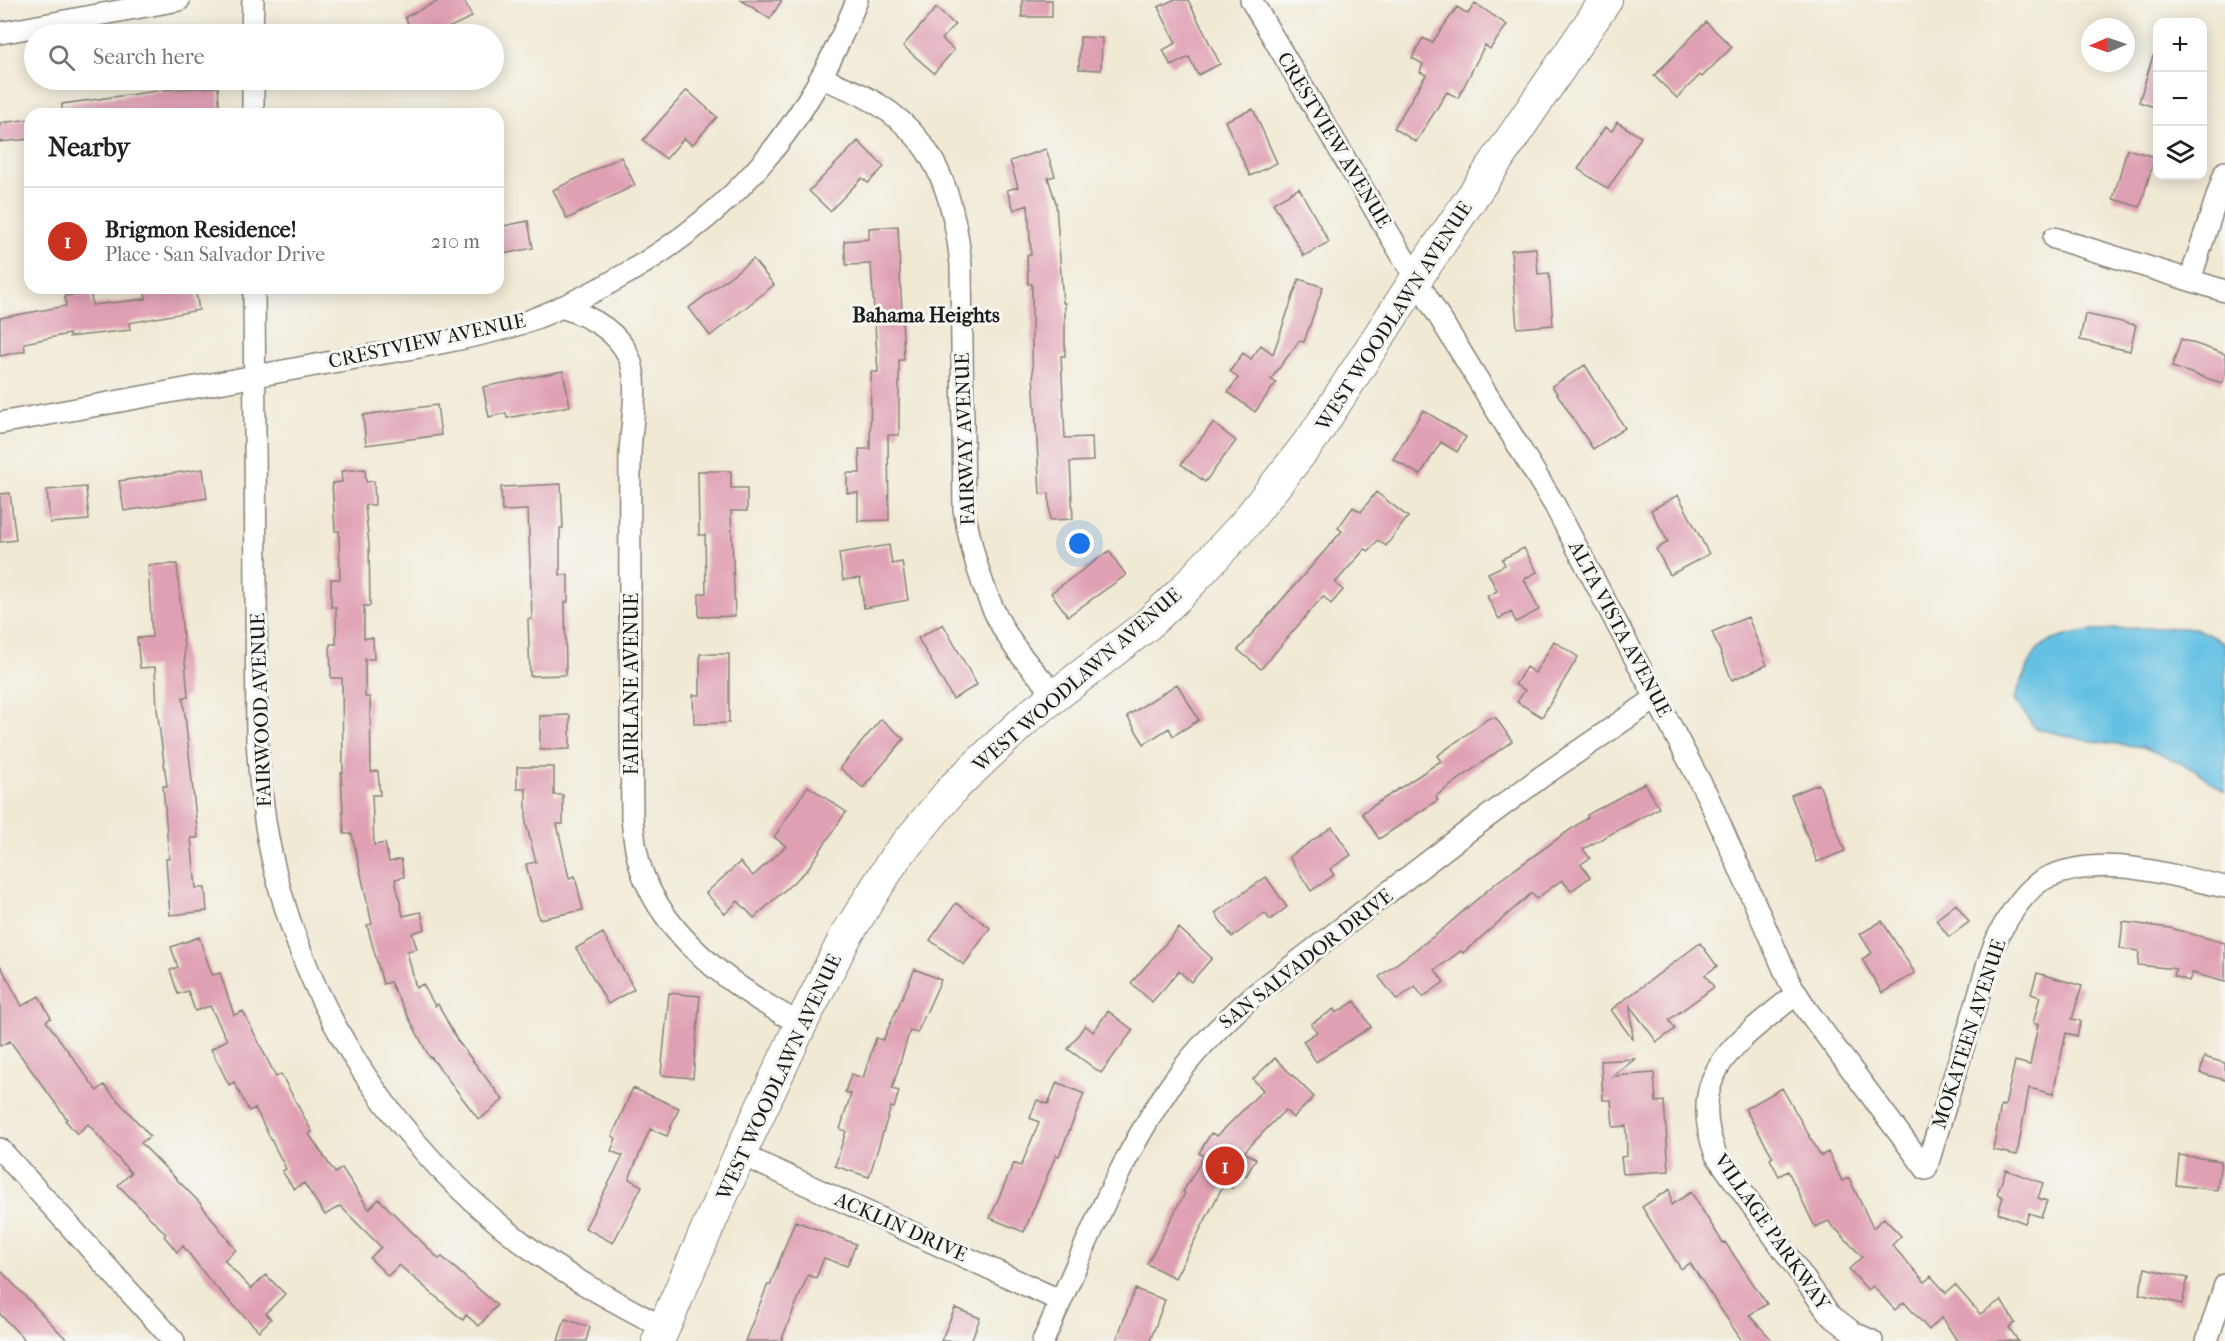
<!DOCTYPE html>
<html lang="en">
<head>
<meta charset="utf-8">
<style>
  :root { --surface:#fff; --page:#f2f2f2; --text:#202124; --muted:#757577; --line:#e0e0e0; --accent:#c8321e }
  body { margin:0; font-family:"IM FELL French Canon",serif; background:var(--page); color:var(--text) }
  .controls { position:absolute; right:18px; top:18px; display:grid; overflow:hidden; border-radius:12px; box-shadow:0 3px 15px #0003 }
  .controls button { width:54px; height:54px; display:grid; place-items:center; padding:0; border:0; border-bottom:2px solid var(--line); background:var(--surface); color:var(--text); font:30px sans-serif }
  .compass { position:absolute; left:2081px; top:18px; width:54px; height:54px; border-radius:50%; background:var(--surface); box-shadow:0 3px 15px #0003; rotate:268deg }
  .you { position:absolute; left:1080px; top:544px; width:21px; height:21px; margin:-15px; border:4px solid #fff; border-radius:50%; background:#1a73e8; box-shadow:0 0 0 9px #1a73e833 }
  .badge { display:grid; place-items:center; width:39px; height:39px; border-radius:50%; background:var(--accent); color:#fff; font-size:20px; font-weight:700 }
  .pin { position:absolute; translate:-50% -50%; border:3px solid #fff; box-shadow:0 2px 6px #0006 }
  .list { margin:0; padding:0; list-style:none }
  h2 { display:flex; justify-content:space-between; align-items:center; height:78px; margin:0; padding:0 24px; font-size:26px }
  h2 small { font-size:20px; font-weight:400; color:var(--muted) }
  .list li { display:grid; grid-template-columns:39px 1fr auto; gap:18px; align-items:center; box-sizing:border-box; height:108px; padding:0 24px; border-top:2px solid var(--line) }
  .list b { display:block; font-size:22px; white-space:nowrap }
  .list p { margin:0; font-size:20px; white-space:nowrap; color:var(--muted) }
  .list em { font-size:20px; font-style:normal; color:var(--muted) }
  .icon { flex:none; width:33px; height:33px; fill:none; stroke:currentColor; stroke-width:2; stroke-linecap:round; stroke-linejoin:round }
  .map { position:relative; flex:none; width:2225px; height:1341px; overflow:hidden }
  .search { position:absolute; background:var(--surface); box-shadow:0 3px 15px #0003; left:24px; top:24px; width:480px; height:66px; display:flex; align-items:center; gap:15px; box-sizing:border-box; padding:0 21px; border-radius:33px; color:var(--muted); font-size:22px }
  .panel { position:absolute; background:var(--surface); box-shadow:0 3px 15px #0003; left:24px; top:108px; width:480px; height:186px; border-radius:18px }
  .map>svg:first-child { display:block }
</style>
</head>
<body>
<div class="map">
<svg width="2225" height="1341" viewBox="0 0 2225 1341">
  <rect width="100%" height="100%" fill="#f6f6f2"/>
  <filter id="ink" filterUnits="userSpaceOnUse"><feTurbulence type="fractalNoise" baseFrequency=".0167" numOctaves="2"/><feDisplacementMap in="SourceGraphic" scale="12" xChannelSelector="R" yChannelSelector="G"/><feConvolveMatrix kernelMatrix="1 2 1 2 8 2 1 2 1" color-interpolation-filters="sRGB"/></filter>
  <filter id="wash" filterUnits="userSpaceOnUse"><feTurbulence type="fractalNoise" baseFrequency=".008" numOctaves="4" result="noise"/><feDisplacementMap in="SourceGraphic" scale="24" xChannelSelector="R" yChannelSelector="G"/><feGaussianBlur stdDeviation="1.35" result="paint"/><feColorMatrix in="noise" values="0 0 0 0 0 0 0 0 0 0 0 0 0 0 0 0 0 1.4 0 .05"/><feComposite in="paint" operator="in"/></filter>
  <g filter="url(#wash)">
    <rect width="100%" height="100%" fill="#f0e9d4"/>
    <!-- water -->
    <path fill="#65c1e3" stroke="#406e80" stroke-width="1.5" d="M 2195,628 L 2225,643 L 2225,792 L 2192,768 L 2143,747 L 2083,740 L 2035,728 L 2014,699 C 2019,689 2032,655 2038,649 C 2066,624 2157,628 2195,628 Z"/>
    <g id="blocks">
      <!-- building -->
      <path fill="#e0a0b4" d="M 440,0 L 464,0 L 472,17 L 435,34 L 413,34 L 405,17 Z
        M 741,0 L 782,0 L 770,19 Z
        M 1022,0 L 1052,0 L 1052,17 L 1022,17 Z
        M 1173,0 L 1188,0 L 1220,64 L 1198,75 L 1189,57 L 1171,66 L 1163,50 L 1176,43 L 1158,7 Z
        M 1475,3 L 1507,25 L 1490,49 L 1485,45 L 1458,98 L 1447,92 L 1416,142 L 1394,128 L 1426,75 L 1420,72 L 1423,64 L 1412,58 L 1423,38 L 1432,43 L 1457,7 L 1468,14 Z
        M 936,8 L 955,25 L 942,39 L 954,50 L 934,73 L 903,46 Z
        M 1706,22 L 1732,47 L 1702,77 L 1700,75 L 1677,98 L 1654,76 Z
        M 1080,37 L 1102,38 L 1101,70 L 1079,69 Z
        M 2153,56 L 2157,57 L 2157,108 L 2139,102 Z
        M 218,87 L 220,114 L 62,114 L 62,104 L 164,90 Z
        M 687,90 L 717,117 L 692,145 L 684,138 L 666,159 L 643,140 Z
        M 1253,109 L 1277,163 L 1250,176 L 1225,121 Z
        M 30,119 L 30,139 L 0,142 L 0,123 Z
        M 1617,122 L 1641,137 L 1608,189 L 1578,169 L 1605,127 L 1612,131 Z
        M 858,141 L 884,167 L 868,183 L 862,178 L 830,211 L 809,191 Z
        M 1046,149 L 1055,176 L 1048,178 L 1056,203 L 1063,303 L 1065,303 L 1065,356 L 1061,356 L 1065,438 L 1092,437 L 1093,461 L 1070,462 L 1073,519 L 1050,520 L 1049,493 L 1040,494 L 1032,356 L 1032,284 L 1028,284 L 1027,255 L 1031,255 L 1028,205 L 1014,210 L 1007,190 L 1018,187 L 1010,161 Z
        M 2127,149 L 2155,157 L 2140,207 L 2113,199 Z
        M 621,157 L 635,185 L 567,219 L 553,190 Z
        M 1299,188 L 1329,242 L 1304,256 L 1273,203 Z
        M 528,221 L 533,248 L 498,255 L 498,227 Z
        M 898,226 L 904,360 L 899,360 L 899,435 L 888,435 L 889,520 L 858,521 L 858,493 L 847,493 L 847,473 L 860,473 L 859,449 L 870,449 L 871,372 L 878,372 L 871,264 L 846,265 L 844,241 L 869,239 L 869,228 Z
        M 1536,248 L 1538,274 L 1549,273 L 1553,325 L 1517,328 L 1511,250 Z
        M 753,259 L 774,285 L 710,336 L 689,308 Z
        M 1299,279 L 1323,287 L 1304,342 L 1299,341 L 1271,379 L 1276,383 L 1255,412 L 1228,392 L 1238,378 L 1230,371 L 1243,353 L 1251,359 L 1261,345 L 1273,354 Z
        M 144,288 L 195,288 L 199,310 L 129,323 L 130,330 L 69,337 L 69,334 L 24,343 L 25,351 L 0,356 L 0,318 L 66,306 L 65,296 L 91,294 L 92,305 L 146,299 Z
        M 2085,314 L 2136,325 L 2130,351 L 2080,340 Z
        M 2181,339 L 2225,354 L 2225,374 L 2222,383 L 2172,367 Z
        M 1585,365 L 1625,428 L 1593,449 L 1552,386 Z
        M 563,371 L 570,406 L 507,418 L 506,413 L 489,417 L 483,387 Z
        M 437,405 L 441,435 L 366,445 L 363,415 Z
        M 1423,410 L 1466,437 L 1457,452 L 1441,442 L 1420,475 L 1393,459 Z
        M 1213,423 L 1236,441 L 1205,482 L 1181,464 Z
        M 203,469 L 207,498 L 124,511 L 119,481 Z
        M 365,469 L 366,482 L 374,481 L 375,505 L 365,505 L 369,545 L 370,606 L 364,606 L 364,638 L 373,638 L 374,659 L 365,659 L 365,697 L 370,697 L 371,772 L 378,771 L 380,795 L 372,795 L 374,845 L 385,843 L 389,862 L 401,859 L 404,877 L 395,879 L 403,916 L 421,912 L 425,929 L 412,933 L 417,949 L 407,951 L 416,988 L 423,984 L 435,1006 L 438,1004 L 457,1040 L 503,1100 L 479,1120 L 431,1057 L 430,1058 L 390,982 L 383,984 L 367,925 L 372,924 L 352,834 L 344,834 L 341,773 L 343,773 L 342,678 L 331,678 L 330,644 L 336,644 L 336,607 L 331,607 L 331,579 L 340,579 L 339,531 L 335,531 L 332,483 L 342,482 L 341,471 Z
        M 698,471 L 731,471 L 731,488 L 747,488 L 747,511 L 731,511 L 735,616 L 699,617 L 699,594 L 706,593 L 705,535 L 699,535 Z
        M 561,484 L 563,528 L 560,528 L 560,575 L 568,575 L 568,602 L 565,602 L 566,675 L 530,676 L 528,619 L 532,619 L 528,510 L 502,511 L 501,487 Z
        M 86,487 L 89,520 L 50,523 L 47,490 Z
        M 1376,492 L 1408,517 L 1386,546 L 1378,540 L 1369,551 L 1365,549 L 1335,583 L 1343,590 L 1331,604 L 1323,596 L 1261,669 L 1238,650 L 1342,531 L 1338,528 L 1353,507 L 1361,512 Z
        M 10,493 L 16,540 L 0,542 L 0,494 Z
        M 1678,495 L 1709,554 L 1670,575 L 1656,549 L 1668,542 L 1651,510 Z
        M 889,545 L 892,564 L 902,562 L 908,600 L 864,608 L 860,578 L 843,580 L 839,553 Z
        M 1524,548 L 1537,572 L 1524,579 L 1539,610 L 1516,622 L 1511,612 L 1499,619 L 1487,596 L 1497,591 L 1488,573 L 1505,565 L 1502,559 Z
        M 1109,551 L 1126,575 L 1068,616 L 1051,593 Z
        M 177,564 L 188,697 L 183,697 L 198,838 L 191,838 L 196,888 L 205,888 L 207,911 L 170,915 L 166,859 L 169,859 L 163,786 L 167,786 L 157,709 L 155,667 L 140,668 L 137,638 L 152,637 L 148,565 Z
        M 1748,617 L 1767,665 L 1732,680 L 1712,632 Z
        M 943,624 L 977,685 L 953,699 L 918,638 Z
        M 1554,641 L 1578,657 L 1542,717 L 1517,702 L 1525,690 L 1515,685 L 1526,667 L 1535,673 Z
        M 700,654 L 729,654 L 729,723 L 694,724 L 693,695 L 700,695 Z
        M 1177,684 L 1199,720 L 1173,736 L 1169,728 L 1144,744 L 1127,716 Z
        M 570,715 L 570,749 L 540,750 L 540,716 Z
        M 1489,718 L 1496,718 L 1512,741 L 1436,796 L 1438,800 L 1379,839 L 1362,813 L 1441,761 L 1437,756 Z
        M 881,719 L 904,739 L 863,788 L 840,768 Z
        M 517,767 L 554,767 L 554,795 L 563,795 L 563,824 L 557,824 L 569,878 L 575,876 L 583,910 L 539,919 L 526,864 L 536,862 L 526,824 L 526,789 L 517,789 Z
        M 1645,783 L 1659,808 L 1583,849 L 1590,858 L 1581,864 L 1590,877 L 1571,891 L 1562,880 L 1536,899 L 1532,893 L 1463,953 L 1461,951 L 1435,970 L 1444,982 L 1423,997 L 1415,986 L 1397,1000 L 1379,977 L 1438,933 L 1497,882 L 1588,817 L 1587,815 Z
        M 1819,784 L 1845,851 L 1817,862 L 1791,795 Z
        M 808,786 L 846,812 L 807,870 L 754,918 L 738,901 L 725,914 L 706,893 L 740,862 L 753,876 L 786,846 L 774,837 Z
        M 1332,827 L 1351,855 L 1330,869 L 1334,875 L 1311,891 L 1289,857 Z
        M 1266,877 L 1287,907 L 1270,920 L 1265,913 L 1232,937 L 1215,913 Z
        M 956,903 L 990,928 L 964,965 L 930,940 Z
        M 1956,904 L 1969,922 L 1949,937 L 1936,920 Z
        M 1882,921 L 1915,973 L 1882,993 L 1862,959 L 1872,953 L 1860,934 Z
        M 2123,922 L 2170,928 L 2225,943 L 2225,982 L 2192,973 L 2189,981 L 2174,976 L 2176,969 L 2138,965 L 2139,951 L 2120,949 Z
        M 1179,928 L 1212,958 L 1191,982 L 1179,971 L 1152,1002 L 1131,983 Z
        M 603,933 L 634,989 L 608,1004 L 576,948 Z
        M 199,937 L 212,975 L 220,973 L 234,1015 L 243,1011 L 276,1077 L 281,1074 L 312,1132 L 309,1134 L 335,1173 L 342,1168 L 369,1209 L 379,1199 L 439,1259 L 442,1257 L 497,1305 L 479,1326 L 466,1315 L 463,1320 L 399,1265 L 388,1276 L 370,1258 L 381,1247 L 340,1206 L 325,1215 L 304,1183 L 294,1189 L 282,1171 L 286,1169 L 255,1108 L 249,1111 L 234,1082 L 229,1085 L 211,1049 L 227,1040 L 210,1006 L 195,1011 L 188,991 L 178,994 L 170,970 L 178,967 L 171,947 Z
        M 1700,943 L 1717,966 L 1705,975 L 1714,987 L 1669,1020 L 1675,1029 L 1657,1042 L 1630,1006 L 1633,1040 L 1611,1010 Z
        M 0,965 L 22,1006 L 39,996 L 51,1018 L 46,1021 L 97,1091 L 104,1085 L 150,1136 L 141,1143 L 200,1203 L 236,1250 L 224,1260 L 251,1289 L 266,1275 L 285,1294 L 266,1313 L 271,1319 L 259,1331 L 211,1282 L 183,1246 L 177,1252 L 164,1236 L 166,1234 L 118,1185 L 131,1173 L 88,1124 L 77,1134 L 65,1120 L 67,1119 L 10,1041 L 0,1046 Z
        M 915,969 L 941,980 L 917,1033 L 910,1030 L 892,1089 L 899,1091 L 894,1108 L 891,1107 L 869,1177 L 835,1166 L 846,1131 L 840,1129 L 851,1094 L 845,1092 L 851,1074 L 863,1078 L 876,1038 L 883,1040 Z
        M 2037,973 L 2082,986 L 2072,1019 L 2081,1021 L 2077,1036 L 2066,1033 L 2053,1094 L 2029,1088 L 2017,1155 L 1993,1150 L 2001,1105 L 2005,1106 L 2015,1061 L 2030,1065 L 2038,1025 L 2033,1023 L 2040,997 L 2031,994 Z
        M 669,993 L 700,996 L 693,1078 L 661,1075 Z
        M 1355,1001 L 1371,1027 L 1316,1062 L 1303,1041 L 1317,1032 L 1311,1024 L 1334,1009 L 1336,1013 Z
        M 1108,1011 L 1133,1030 L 1101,1073 L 1068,1049 L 1085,1025 L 1093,1032 Z
        M 2204,1057 L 2225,1063 L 2225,1080 L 2200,1073 Z
        M 1275,1058 L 1314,1097 L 1293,1118 L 1285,1110 L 1244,1152 L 1256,1159 L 1246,1176 L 1241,1173 L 1232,1188 L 1224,1184 L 1175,1278 L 1147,1264 L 1185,1193 L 1183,1192 L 1204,1156 L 1199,1153 L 1211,1133 L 1217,1136 L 1263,1090 L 1253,1079 Z
        M 1635,1059 L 1613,1076 L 1654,1073 L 1656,1102 L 1664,1101 L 1669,1171 L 1623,1174 L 1621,1157 L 1627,1156 L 1626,1126 L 1613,1127 L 1611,1100 L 1603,1100 L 1601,1061 Z
        M 1057,1082 L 1084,1094 L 1059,1156 L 1056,1155 L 1024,1232 L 990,1218 L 1014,1163 L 1021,1166 L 1039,1122 L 1030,1118 L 1037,1100 L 1048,1104 Z
        M 633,1088 L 679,1108 L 667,1136 L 650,1129 L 629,1179 L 642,1186 L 613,1243 L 585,1228 L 623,1156 L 611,1151 L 616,1138 L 612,1136 Z
        M 1782,1088 L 1821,1156 L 1828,1152 L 1842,1181 L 1849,1178 L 1873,1228 L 1884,1218 L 1901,1236 L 1892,1245 L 1925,1282 L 1931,1276 L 1946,1293 L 1955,1285 L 1980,1314 L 2001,1300 L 2015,1323 L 2009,1327 L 2018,1341 L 1957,1341 L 1942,1317 L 1929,1330 L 1904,1302 L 1895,1310 L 1873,1286 L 1868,1290 L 1849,1269 L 1862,1257 L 1836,1229 L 1834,1230 L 1829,1221 L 1815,1227 L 1788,1171 L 1779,1176 L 1770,1159 L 1773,1157 L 1745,1109 Z
        M 2179,1155 L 2221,1161 L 2217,1190 L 2176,1185 Z
        M 2006,1170 L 2043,1183 L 2038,1198 L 2047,1201 L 2041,1217 L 2029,1213 L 2025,1223 L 1998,1213 L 2003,1197 L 1997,1194 Z
        M 1670,1189 L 1671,1205 L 1691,1192 L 1723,1243 L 1725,1242 L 1767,1304 L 1749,1315 L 1773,1341 L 1742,1341 L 1690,1263 L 1681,1269 L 1642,1207 Z
        M 795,1221 L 856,1244 L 847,1266 L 824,1258 L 816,1278 L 808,1275 L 781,1341 L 745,1341 L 768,1284 L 770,1285 Z
        M 2145,1268 L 2188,1278 L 2182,1304 L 2139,1294 Z
        M 0,1270 L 68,1341 L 26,1341 L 0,1314 Z
        M 1135,1289 L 1165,1300 L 1150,1341 L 1116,1341 Z
        M 955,1308 L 980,1318 L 971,1341 L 941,1341 Z
        M 565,1319 L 590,1327 L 586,1341 L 558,1341 Z"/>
    </g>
  </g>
  <g filter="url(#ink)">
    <use href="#blocks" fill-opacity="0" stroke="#868278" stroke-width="1.5"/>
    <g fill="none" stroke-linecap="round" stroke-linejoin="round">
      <defs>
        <path id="street" d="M 1251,0 L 1416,279 L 1554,504 L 1708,797 L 1790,983 L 1807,1010 L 1926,1169
          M 0,33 L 179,0
          M 252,34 L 253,0
          M 822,78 C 837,85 854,90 869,99 C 935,135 954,194 961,265 L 964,509 C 972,556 985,603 1012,643 C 1024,662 1041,678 1056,695
          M 253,80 L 253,114
          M 2054,238 L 2225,291
          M 2190,280 L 2225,172
          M 254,288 L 257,740 C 260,784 264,828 275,870 C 312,1021 401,1150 524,1244 C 567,1277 616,1302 664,1328
          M 561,307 C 587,315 617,330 629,357 C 641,385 630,427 630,457 C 629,577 631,697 632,817 C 634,841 637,863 647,884 C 675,946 743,994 801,1024
          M 0,423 C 105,404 210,385 316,365 C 380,353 447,344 510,327 C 544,317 578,300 608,284 C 732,217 806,130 857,0
          M 1797,993 C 1740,1041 1684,1070 1716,1155 L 1830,1315 L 1854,1333 L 1872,1341
          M 0,1149 L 174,1341
          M 740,1154 L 1061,1301
          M 1926,1169 C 1941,1120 1956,1070 1971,1021 C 1979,996 1985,970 1994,946 C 2002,925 2025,888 2046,878 C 2103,852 2168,875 2225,887
          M 1043,1341 C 1083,1253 1118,1159 1175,1079 C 1197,1048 1224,1022 1253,996 L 1467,832 L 1541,777 L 1656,698
          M 2207,1341 L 2225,1285"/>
        <path id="secondary" d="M 658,1341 L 740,1154 L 801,1024 L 846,936 L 895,858 L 954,787 L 1029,716 L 1147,625 L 1180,594 L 1244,525 L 1314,436 L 1416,279 L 1606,0"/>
      </defs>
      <!-- street casing -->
      <use href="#street" stroke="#868278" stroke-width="24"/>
      <!-- secondary casing -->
      <use href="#secondary" stroke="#868278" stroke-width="34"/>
      <!-- street -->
      <use href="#street" stroke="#fff" stroke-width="21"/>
      <!-- secondary -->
      <use href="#secondary" stroke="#fff" stroke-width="32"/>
    </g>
  </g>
  <g text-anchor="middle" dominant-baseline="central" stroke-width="6" stroke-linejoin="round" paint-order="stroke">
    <!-- street labels -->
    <g font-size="20" fill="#1c1c1c" stroke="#f6f6f2">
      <text transform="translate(1334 140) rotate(59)">CRESTVIEW AVENUE</text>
      <text transform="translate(1394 316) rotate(-57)">WEST WOODLAWN AVENUE</text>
      <text transform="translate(427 341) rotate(-12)">CRESTVIEW AVENUE</text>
      <text transform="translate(965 439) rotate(-92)">FAIRWAY AVENUE</text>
      <text transform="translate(1620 629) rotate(62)">ALTA VISTA AVENUE</text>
      <text transform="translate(1077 680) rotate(-41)">WEST WOODLAWN AVENUE</text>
      <text transform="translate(631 684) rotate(-90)">FAIRLANE AVENUE</text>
      <text transform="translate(261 710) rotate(-92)">FAIRWOOD AVENUE</text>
      <text transform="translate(1306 959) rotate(-38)">SAN SALVADOR DRIVE</text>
      <text transform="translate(1969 1034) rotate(-72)">MOKATEEN AVENUE</text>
      <text transform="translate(779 1077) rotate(-65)">WEST WOODLAWN AVENUE</text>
      <text transform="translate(901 1227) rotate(24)">ACKLIN DRIVE</text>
      <text transform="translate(1772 1232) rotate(55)">VILLAGE PARKWAY</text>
    </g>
    <!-- neighbourhood labels -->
    <g font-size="21" font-weight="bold" fill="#1c1c1c" stroke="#f6f6f2">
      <text x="926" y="315">Bahama Heights</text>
    </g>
  </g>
</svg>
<div class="controls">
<button>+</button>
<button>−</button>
<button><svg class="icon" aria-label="layers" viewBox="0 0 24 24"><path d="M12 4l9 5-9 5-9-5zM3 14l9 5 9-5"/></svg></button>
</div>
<svg class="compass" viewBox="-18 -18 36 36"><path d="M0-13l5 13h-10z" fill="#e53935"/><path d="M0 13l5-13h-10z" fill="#757577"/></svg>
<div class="you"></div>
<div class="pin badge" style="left:1225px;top:1166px">1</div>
<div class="search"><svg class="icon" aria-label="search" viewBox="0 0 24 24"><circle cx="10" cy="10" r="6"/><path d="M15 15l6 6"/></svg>Search here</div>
<section class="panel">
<h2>Nearby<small></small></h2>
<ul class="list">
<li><span class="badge">1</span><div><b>Brigmon Residence!</b><p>Place · San Salvador Drive</p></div><em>210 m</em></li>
</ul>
</section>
</div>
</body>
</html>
